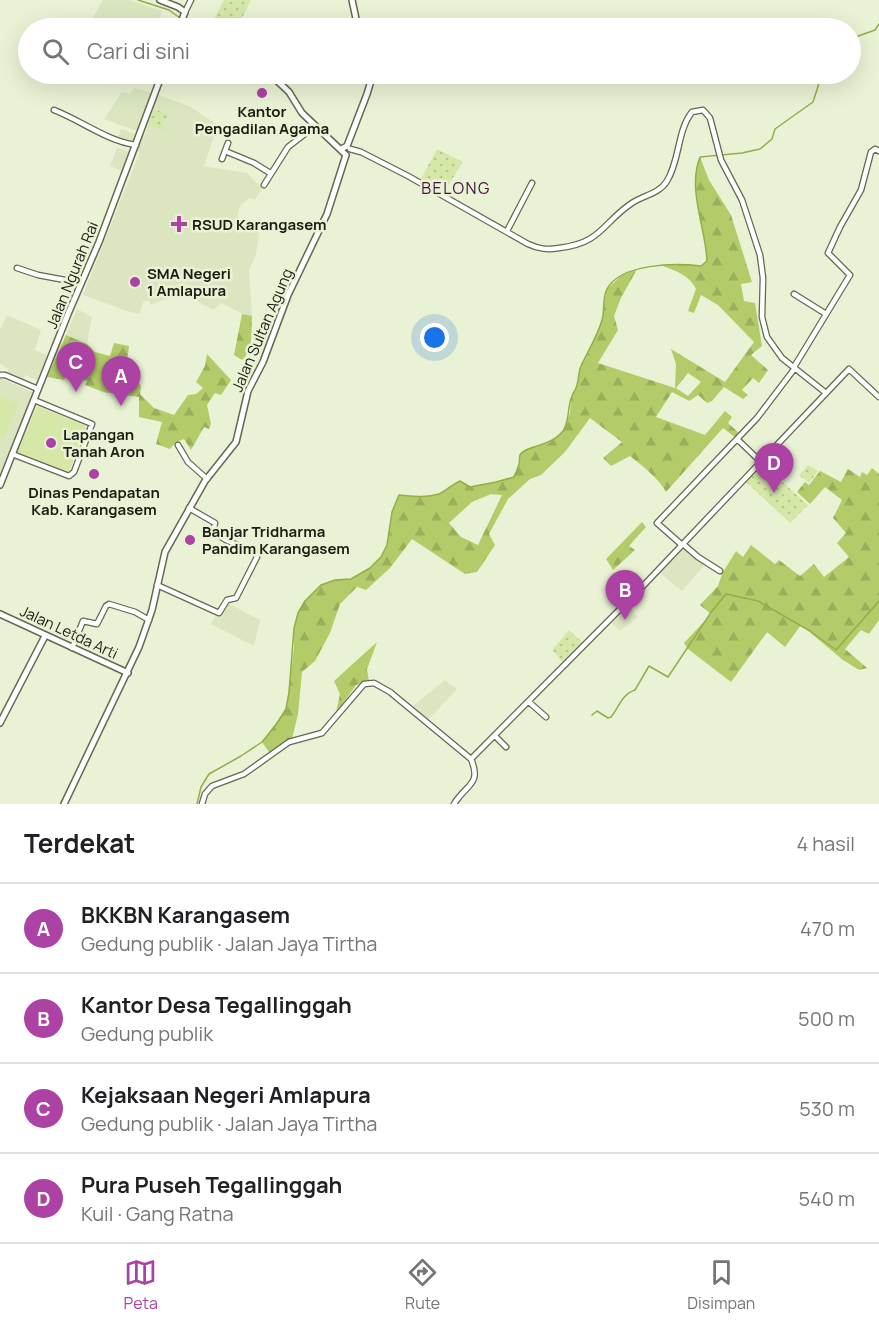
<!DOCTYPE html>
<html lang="id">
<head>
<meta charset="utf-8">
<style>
  :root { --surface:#fff; --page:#f6f6f6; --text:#202124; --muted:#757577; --line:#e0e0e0; --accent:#ac42a3 }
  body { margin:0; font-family:Manrope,sans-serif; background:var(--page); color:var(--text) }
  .you { position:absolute; left:435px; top:338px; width:21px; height:21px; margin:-15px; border:4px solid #fff; border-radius:50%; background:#1a73e8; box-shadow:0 0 0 9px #1a73e833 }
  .badge { display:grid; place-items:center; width:39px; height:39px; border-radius:50%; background:var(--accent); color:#fff; font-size:20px; font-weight:700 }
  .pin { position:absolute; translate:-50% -50px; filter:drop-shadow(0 2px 3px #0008) }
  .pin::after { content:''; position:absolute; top:32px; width:21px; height:18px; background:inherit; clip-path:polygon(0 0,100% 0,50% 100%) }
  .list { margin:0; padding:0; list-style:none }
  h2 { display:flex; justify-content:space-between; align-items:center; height:78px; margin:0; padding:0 24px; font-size:26px }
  h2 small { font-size:20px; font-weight:400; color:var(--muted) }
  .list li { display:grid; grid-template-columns:39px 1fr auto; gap:18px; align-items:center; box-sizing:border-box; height:90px; padding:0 24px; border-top:2px solid var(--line) }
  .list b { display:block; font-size:22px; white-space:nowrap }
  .list p { margin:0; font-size:20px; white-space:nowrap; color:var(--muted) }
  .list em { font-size:20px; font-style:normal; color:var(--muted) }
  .icon { flex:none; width:33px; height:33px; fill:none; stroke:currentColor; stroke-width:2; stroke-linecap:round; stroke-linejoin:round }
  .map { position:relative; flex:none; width:879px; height:804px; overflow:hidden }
  .search { position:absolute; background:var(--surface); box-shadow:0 6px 24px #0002; left:18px; right:18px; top:18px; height:66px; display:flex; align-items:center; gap:15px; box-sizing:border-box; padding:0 21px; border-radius:33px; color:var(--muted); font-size:22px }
  .sheet { height:438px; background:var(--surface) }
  nav { display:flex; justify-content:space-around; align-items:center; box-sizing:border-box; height:84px; border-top:2px solid var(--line); background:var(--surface); font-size:16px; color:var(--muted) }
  nav a { display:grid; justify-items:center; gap:3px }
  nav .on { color:var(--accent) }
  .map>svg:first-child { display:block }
</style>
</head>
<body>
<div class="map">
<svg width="879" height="804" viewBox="0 0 879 804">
  <defs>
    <pattern id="grass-dots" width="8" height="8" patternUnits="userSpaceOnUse" patternTransform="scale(1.5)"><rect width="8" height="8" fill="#d6e8a8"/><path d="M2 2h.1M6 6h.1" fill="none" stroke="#b7c790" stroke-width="1.8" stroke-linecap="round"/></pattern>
    <pattern id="forest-firs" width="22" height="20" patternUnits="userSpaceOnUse" patternTransform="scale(1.5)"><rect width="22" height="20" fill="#b3cc69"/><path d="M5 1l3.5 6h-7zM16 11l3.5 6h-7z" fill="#99af5a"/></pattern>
  </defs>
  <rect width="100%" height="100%" fill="#e9f2d4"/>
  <!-- built -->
  <path fill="#dbe6c1" d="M 103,0 L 129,0 L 162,11 L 160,17 L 167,20 L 164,26 L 169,28 L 87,28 Z
    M 135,88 L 151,93 L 137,131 L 104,119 L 122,92 L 129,94 Z
    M 158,95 L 189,106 L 218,125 L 204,166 L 247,173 L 262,188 L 255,200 L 249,198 L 240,206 L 237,216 L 259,232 L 256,255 L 249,270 L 252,316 L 247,316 L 221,303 L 213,310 L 195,300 L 177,296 L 172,296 L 151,305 L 149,301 L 144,301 L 139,314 L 127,311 L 83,295 L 140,152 L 116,142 L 121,129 L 144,137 Z
    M 117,148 L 130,152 L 122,171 L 110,166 Z
    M 77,309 L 92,317 L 87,344 L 66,335 Z
    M 7,315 L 41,330 L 35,350 L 47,355 L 37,380 L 25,375 L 22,383 L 9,377 L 8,369 L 0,363 L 0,330 Z
    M 0,378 L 35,393 L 0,473 Z
    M 682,546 L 705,564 L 682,591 L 659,572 Z
    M 226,602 L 260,620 L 254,646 L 211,624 L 216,615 L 219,617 Z
    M 629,606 L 638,617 L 620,631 L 612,623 Z
    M 445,680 L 457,689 L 428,720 L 413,706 Z"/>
  <!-- grass -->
  <path fill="url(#grass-dots)" d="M 224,0 L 251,0 L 237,28 L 209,28 Z
    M 154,109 L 169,114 L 167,118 L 164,118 L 162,125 L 165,127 L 163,130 L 148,125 Z
    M 437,149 L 463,162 L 444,192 L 421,179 Z
    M 762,464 L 808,505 L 790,523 L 745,481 Z
    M 808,465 L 818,471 L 809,483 L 799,475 Z
    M 569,630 L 585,645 L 565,665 L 552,650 Z"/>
  <!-- forest -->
  <path fill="url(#forest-firs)" fill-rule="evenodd" d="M 700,157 L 709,180 L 731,215 L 752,282 L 741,284 L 744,301 L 755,303 L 762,346 L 751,355 L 768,370 L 759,383 L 753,378 L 742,390 L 748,395 L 743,399 L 724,387 L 712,401 L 707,403 L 698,395 L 689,401 L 672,392 L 656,417 L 705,435 L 725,411 L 732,417 L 728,423 L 740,434 L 736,438 L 723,428 L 666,492 C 658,477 642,466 630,456 L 611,466 L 603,458 L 622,442 L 590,418 L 565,452 L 541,475 L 530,479 L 508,499 L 489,534 L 495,545 L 477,572 L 465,574 L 412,539 L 390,568 L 366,590 L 357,587 L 340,604 L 330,633 L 315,661 L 302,672 L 298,714 L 291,743 L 271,755 L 262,742 L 286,709 L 294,648 L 294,628 L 298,613 L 305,601 L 321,585 L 335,580 L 351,579 L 370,568 L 381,557 L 387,545 L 392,512 L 399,495 C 412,496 426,498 439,494 C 446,491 451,485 460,481 L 470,487 L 496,482 L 513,477 L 519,466 L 520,455 L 526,449 L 549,443 L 563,431 L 570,413 L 571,398 L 577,387 L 580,367 L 588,354 L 603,318 L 603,308 L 607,289 L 621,276 L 637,269 L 621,298 L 614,316 L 618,330 L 598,363 L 675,388 L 676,364 L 671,349 L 725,382 L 754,342 L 718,305 L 701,295 L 694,313 L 688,311 L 696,289 C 688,274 676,271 660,265 L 685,264 L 701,266 L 707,261 C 706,228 687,190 700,157 ZM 688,373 L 701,382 L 688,396 L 676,388 ZM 491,494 L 502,495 L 478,545 L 461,537 L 449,523 L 472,502 Z
    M 242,314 L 252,316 C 251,331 254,350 242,360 L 234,355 Z
    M 66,335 L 87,344 L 95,352 L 110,356 L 114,343 L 129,346 L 126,371 L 134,377 L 141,386 L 140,394 L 154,408 L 174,415 L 188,395 L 196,394 L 203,388 L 196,382 L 205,366 L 207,354 L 231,380 L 221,395 L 215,393 L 207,405 L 211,424 L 209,429 L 204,427 L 191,450 L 184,439 L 176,442 L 170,449 L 156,444 L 162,422 L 139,417 L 139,397 L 103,392 L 85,385 L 87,381 L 66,376 L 64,380 L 47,377 Z
    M 872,468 L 879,474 L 879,620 L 869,634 L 861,630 L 845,649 L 867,668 L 859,670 L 843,660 L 801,625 L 785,647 L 767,632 L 731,682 L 688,649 L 684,643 L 711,614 L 700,605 L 718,586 L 722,574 L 736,551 L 743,557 L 751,545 L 775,564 L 779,560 L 800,576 L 814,564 L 824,577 L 849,557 L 837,543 L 846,533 L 833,518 L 842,500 L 825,487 L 810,504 L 797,492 L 805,482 L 809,485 L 820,471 L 841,482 L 848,469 L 860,477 L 862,472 L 867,475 Z
    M 642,522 L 646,527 L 629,546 L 635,550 L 613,570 L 606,559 Z
    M 377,642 L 367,669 L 369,681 L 356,685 L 336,713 L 340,694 L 334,681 Z"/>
  <!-- pitch -->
  <path fill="#d6e8a8" d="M 0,396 L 17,403 L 18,406 L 5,437 L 3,438 L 0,437 Z
    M 37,406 L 84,425 L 86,428 L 68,475 L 16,456 Z"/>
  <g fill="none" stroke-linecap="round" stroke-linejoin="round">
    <!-- stream -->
    <path stroke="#95ad49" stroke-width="1.5" d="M 138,0 L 169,10 L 180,18
      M 850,39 L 875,30 L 879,24
      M 592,715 L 597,711 L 608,718 L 611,717 C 619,707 622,694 635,690 L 649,666 L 668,677 L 712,611 L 726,594 L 758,601 L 810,631 L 836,650 L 879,601
      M 197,804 L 201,787 L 209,774 L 241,756 L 262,742 L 276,725 L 286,709 L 289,693 L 294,628 L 298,613 L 305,601 L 321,585 L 335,580 L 351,579 L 370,568 L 381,557 L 387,545 L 392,512 L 399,495 C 412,496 426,498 439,494 C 446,491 451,485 460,481 L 470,487 L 496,482 L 514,477 C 516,473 518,468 519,464 C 520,461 519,458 520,455 C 524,446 551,447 563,431 C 570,421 567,407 572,396 C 573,393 575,391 576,388 C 579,381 578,373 581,366 C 588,351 597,337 602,320 C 605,311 602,298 607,289 C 621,263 676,263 701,266 L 707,261 C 706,228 687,190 700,157 L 742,153 L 760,149 L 772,139 L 775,129 L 813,102 L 822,74"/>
    <defs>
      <path id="minor" d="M 185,12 L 191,0
        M 54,110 C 82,121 107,141 136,145
        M 350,149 L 361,152 L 408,176 L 528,244 C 539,249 547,250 559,248 C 602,243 602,223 632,203 C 644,195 659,194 667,181 C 680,160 677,131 692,112 L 703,110 L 710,118 L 721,160 L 742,200 L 760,255 L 763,278 L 762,317 L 767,337 L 782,358 L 826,393
        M 225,151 L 254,163 L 270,173
        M 222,159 L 228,143
        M 264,185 L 288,147 L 315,126
        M 507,231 L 532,183
        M 17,268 L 38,275 L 81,283
        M 794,294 L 826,314
        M 794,367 L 850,275 L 828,253 L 840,227 L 861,190 L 871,152 L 875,149 L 879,151
        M 0,375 L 5,375 L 38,389
        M 737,439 L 761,462
        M 178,445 L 188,462 L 207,479
        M 12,454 L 69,476 L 74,472 L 92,424 L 34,400
        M 683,544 L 698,557 L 720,571
        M 682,545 L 657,523 L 757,418 L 795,368
        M 157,585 L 219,613 L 227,600 L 236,598 L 257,557 L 255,553 L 226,540 L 213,532 L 215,523 L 189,508
        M 72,648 L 83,621 L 97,624 L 106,606 L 109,604 L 135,612 L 149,620
        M 529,702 L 546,717
        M 495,736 L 506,747
        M 471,759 L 643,586 L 849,369 L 879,397
        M 202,804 L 205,794 L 212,786 L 244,774 L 289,742 L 322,733 L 364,684 L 374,683 L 390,692 L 471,759 C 482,785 466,784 454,804"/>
      <path id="tertiary" d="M 160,0 L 178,7 L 185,12 L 179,28
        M 352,0 L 358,28
        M 180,26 L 196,28
        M 270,74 L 289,92 L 302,113 L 346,155
        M 341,149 L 347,146 L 367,94 L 373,74
        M 0,485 L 68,314 L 99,242 L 162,74
        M 0,614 L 128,673
        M 0,723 L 45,636
        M 64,804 L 139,647 L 152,610 L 165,552 L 205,481 L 236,442 L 248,391 L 263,362 L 288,295 L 327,214 L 346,155"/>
    </defs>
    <!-- minor casing -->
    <use href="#minor" stroke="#626950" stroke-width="7"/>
    <!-- tertiary casing -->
    <use href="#tertiary" stroke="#626950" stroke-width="8"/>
    <!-- minor -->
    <use href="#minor" stroke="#fff" stroke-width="4.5"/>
    <!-- tertiary -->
    <use href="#tertiary" stroke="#fff" stroke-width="5"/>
  </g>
  <!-- markers -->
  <g fill="#ac42a3" stroke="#e9f2d4" stroke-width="2">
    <circle cx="262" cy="93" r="6"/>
    <path d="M176 215h6v6h6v6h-6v6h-6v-6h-6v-6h6z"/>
    <circle cx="135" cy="282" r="6"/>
    <circle cx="51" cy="443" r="6"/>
    <circle cx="94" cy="474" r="6"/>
    <circle cx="190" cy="540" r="6"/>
  </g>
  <g text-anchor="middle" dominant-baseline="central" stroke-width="5" stroke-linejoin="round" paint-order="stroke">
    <!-- poi labels -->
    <g font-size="15" font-weight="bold" fill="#1a1d13" stroke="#e9f2d4" text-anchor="start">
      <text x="262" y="111" text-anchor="middle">Kantor<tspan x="262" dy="17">Pengadilan Agama</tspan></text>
      <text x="192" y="224">RSUD Karangasem</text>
      <text x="147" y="273">SMA Negeri<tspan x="147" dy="17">1 Amlapura</tspan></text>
      <text x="63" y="434">Lapangan<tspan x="63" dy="17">Tanah Aron</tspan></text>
      <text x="94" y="492" text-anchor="middle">Dinas Pendapatan<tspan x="94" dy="17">Kab. Karangasem</tspan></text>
      <text x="202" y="531">Banjar Tridharma<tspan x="202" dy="17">Pandim Karangasem</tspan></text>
    </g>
    <!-- street labels -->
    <g font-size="15" fill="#1a1d13" stroke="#e9f2d4">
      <text transform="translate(72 275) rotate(-68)">Jalan Ngurah Rai</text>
      <text transform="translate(262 330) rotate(-67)">Jalan Sultan Agung</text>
      <text transform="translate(69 632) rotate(25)">Jalan Letda Arti</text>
    </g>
    <!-- neighbourhood labels -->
    <g font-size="16" letter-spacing="1.5" fill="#451241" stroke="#e9f2d4">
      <text x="456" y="188">BELONG</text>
    </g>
  </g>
</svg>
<div class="you"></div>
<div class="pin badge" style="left:121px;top:406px">A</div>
<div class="pin badge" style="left:625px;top:620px">B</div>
<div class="pin badge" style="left:76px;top:392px">C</div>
<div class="pin badge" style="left:774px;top:493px">D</div>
<div class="search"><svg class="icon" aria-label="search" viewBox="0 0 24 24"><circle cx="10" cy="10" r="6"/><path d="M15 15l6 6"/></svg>Cari di sini</div>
</div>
<section class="sheet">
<h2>Terdekat<small>4 hasil</small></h2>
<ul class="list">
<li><span class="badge">A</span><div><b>BKKBN Karangasem</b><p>Gedung publik · Jalan Jaya Tirtha</p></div><em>470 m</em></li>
<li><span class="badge">B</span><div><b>Kantor Desa Tegallinggah</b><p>Gedung publik</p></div><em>500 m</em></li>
<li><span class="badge">C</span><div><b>Kejaksaan Negeri Amlapura</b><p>Gedung publik · Jalan Jaya Tirtha</p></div><em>530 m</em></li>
<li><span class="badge">D</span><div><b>Pura Puseh Tegallinggah</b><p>Kuil · Gang Ratna</p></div><em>540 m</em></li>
</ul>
</section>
<nav>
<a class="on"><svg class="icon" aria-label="map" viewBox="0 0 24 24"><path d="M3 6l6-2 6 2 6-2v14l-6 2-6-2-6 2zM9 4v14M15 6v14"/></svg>Peta</a>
<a><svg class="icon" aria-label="directions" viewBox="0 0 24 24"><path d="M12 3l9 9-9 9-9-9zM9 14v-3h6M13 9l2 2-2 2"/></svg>Rute</a>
<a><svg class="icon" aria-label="saved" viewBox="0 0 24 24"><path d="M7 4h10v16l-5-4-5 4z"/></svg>Disimpan</a>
</nav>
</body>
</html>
